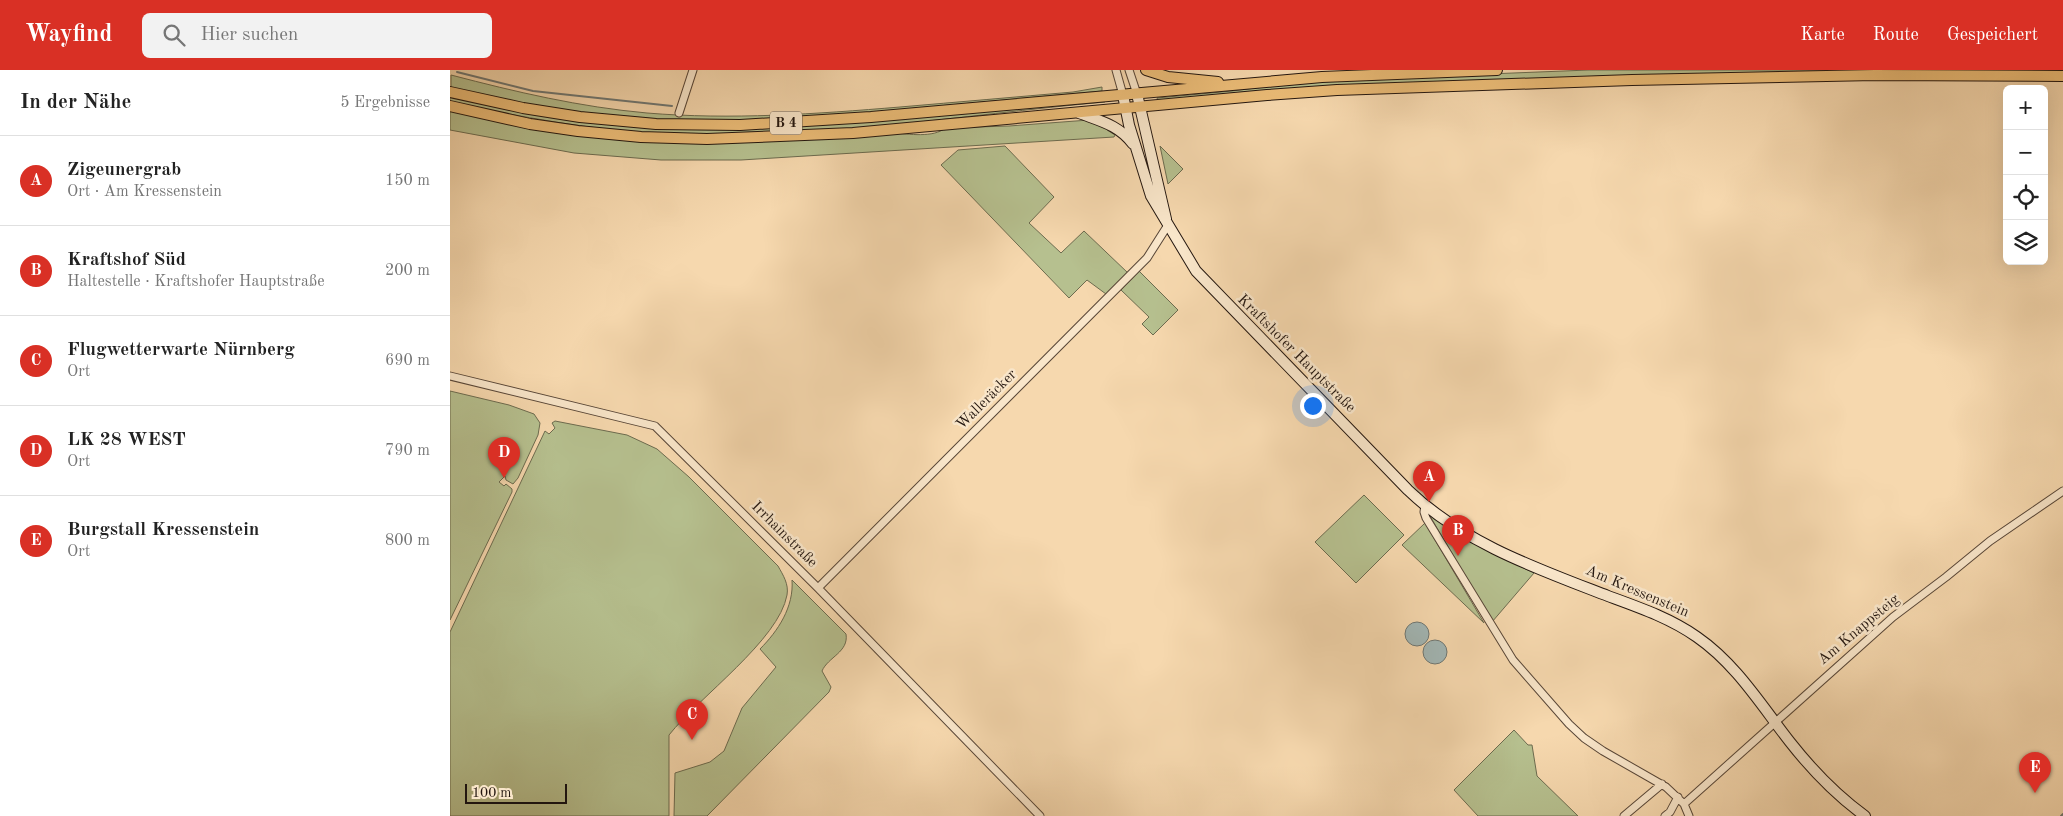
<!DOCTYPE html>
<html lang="de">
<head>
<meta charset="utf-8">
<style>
  :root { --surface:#fff; --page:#f2f2f2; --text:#222; --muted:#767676; --line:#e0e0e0; --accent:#d93025 }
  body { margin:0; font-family:"Old Standard TT",serif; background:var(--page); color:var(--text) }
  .controls { position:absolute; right:15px; top:15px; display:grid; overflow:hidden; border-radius:8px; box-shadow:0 5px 20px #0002 }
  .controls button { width:45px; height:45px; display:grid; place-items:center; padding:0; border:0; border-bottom:1px solid var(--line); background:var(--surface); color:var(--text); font:25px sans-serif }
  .scale { position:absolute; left:15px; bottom:12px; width:102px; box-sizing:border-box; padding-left:5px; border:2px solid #23160f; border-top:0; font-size:14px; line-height:18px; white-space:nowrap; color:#23160f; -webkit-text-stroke:4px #f9e6ca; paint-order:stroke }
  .you { position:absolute; left:862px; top:335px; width:18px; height:18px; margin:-12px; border:4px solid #fff; border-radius:50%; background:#1a73e8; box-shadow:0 0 0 8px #1a73e833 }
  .badge { display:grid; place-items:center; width:32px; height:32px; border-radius:50%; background:var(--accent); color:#fff; font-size:16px; font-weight:700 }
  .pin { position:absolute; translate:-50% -41px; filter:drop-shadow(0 1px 2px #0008) }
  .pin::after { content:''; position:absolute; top:26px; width:18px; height:15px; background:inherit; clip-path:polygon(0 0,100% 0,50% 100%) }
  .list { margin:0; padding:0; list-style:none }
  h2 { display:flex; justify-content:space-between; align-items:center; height:65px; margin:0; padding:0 20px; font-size:21px }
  h2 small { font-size:16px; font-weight:400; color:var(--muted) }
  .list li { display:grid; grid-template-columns:32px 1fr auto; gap:15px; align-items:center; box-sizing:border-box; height:90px; padding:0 20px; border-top:1px solid var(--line) }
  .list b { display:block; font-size:19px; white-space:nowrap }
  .list p { margin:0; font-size:16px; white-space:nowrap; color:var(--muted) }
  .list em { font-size:16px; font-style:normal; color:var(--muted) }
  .icon { flex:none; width:28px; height:28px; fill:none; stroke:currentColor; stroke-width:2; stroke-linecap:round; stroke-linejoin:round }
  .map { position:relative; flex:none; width:1613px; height:746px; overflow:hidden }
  header { display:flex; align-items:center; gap:30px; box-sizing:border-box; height:70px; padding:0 25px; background:var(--accent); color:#fff }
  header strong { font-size:24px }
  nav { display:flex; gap:28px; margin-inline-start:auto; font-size:18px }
  .search { width:350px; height:45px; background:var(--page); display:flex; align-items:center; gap:12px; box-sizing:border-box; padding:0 18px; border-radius:8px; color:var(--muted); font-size:19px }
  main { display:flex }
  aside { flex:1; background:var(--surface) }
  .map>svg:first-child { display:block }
</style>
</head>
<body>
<header>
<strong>Wayfind</strong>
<div class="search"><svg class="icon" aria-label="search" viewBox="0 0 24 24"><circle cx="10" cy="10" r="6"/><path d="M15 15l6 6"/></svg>Hier suchen</div>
<nav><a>Karte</a><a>Route</a><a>Gespeichert</a></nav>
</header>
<main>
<aside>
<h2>In der Nähe<small>5 Ergebnisse</small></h2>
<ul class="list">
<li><span class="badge">A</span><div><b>Zigeunergrab</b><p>Ort · Am Kressenstein</p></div><em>150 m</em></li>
<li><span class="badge">B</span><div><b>Kraftshof Süd</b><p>Haltestelle · Kraftshofer Hauptstraße</p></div><em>200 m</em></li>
<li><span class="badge">C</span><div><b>Flugwetterwarte Nürnberg</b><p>Ort</p></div><em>690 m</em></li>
<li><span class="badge">D</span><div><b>LK 28 WEST</b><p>Ort</p></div><em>790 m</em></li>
<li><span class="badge">E</span><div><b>Burgstall Kressenstein</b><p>Ort</p></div><em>800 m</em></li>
</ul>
</aside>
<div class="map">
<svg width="1613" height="746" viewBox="0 0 1613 746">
  <rect width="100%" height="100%" fill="#f6d8ae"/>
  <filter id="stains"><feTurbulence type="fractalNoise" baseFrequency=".004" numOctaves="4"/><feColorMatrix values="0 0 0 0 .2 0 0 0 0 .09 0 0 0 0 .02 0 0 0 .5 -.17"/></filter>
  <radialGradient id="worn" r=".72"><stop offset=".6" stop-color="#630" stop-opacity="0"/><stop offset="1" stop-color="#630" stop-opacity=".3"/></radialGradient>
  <!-- green -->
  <path fill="#b6c08f" stroke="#6c6b4f" d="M 1139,0 L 1542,0 L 1156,6 L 889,16 L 708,31 L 707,28 L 782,21 L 861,11 Z
    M 1,5 C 66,22 130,37 197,43 C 281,50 366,44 450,37 C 508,32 566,27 623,22 L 652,17 L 652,21 L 381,46 L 286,51 L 190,49 L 152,45 L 69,33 L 1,18 Z
    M 0,26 L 198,57 L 655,30 L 655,32 C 509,45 362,71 213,64 C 141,60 71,47 0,32 Z
    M 0,40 L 150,67 L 444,63 C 458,64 484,68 495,58 L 559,56 L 639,50 L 660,56 L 657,60 L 665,65 L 664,67 L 291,90 L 211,90 L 124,83 L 0,60 Z
    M 555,76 L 604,127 L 579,153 L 611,183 L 634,161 L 678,203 L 656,224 L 637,210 L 619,228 L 491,95 L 508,80 Z
    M 710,76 L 733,99 L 718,114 Z
    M 689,201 L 728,240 L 703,265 L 692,254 L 699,247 L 671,220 Z
    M 0,321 L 59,335 L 84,344 L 90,353 L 88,365 L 68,408 L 63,414 L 56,410 L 55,406 L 49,412 L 54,416 L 56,414 L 62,419 L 62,422 L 0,550 Z
    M 105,351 L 177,365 L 207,379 L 239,407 L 328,496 C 333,505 339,514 337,525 C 329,570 249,627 219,665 L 219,746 L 0,746 L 0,562 L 95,361 L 99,364 L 105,358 L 102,353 Z
    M 914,425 L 954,465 L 906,513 L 865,472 Z
    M 983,445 C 1015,468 1048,486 1084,503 L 1042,552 L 980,446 Z
    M 975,453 L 1034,553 L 952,475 Z
    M 342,510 L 396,564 C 399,582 378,587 372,601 L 381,617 L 379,622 L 257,746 L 224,746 L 225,703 L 260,692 L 274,681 L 292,638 L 326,597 L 310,579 C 328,561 344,537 342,510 Z
    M 1064,660 L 1078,675 L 1082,675 L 1087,706 L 1128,746 L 1028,746 L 1004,720 Z"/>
  <!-- water -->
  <path fill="#a2b7b6" stroke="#6f7773" d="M955 564a12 12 0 1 1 24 0a12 12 0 1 1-24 0Z
    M973 582a12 12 0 1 1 24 0a12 12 0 1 1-24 0Z"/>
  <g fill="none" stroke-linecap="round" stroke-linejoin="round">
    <!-- stream -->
    <path stroke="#6f7773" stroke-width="2" d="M 7,2 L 83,21 L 222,36
      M 1611,746 L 1613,744"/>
    <defs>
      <path id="street" d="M 666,0 L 673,25
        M 679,0 L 687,24
        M 229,43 L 243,0
        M 0,306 L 205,356 L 368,518 L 590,746
        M 975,435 L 974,442 L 976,448 L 1063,590 L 1119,654 L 1134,668 L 1153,681 L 1216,717 L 1234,734 L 1239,746
        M 368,518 L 697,188 L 718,155
        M 1234,734 L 1443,547 L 1496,507 L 1540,471 L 1613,421
        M 1174,746 L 1212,714
        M 1215,746 L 1220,742 L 1228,727"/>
      <path id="secondary" d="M 687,24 L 716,149
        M 673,25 L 679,55 L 701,126 L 746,201 L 958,420 C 1013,473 1088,499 1158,526 C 1188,537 1220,548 1247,567 C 1286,594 1311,635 1340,672 C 1362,700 1386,725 1415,746
        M 629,43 C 650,51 669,55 683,74"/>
      <path id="primary" d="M 696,0 L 718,7 L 768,12
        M 0,22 L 73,38 L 130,47 L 206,54 L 290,55 L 421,47 L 872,7 L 1047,0
        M 0,36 L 80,54 L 128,61 L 191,67 L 257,69 L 403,63 L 817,25 L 887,20 L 1182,10 L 1425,5 L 1613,6"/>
    </defs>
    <!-- street casing -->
    <use href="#street" stroke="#584637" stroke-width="9"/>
    <!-- secondary casing -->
    <use href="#secondary" stroke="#23160f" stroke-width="12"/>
    <!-- primary casing -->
    <use href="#primary" stroke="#23160f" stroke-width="12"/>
    <!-- street -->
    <use href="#street" stroke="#f9e6ca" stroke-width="7"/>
    <!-- secondary -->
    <use href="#secondary" stroke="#f9e6ca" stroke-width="10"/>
    <!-- primary -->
    <use href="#primary" stroke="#ebbc77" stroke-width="10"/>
  </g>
  <g text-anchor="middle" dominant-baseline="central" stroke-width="5" stroke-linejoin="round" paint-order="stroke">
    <!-- shield labels -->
    <rect fill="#f9e6ca" stroke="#635447" stroke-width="1" x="320" y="41.5" width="32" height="23" rx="4"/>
    <g font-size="14" font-weight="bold" fill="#23160f">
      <text x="336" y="53">B 4</text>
    </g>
    <!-- street labels -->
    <g font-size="15" fill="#23160f" stroke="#f9e6ca">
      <text transform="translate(846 284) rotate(45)">Kraftshofer Hauptstraße</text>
      <text transform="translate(537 330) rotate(-45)">Walleräcker</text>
      <text transform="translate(334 465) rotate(45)">Irrhainstraße</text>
      <text transform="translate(1187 522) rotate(23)">Am Kressenstein</text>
      <text transform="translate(1409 560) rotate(-40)">Am Knappsteig</text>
    </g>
  </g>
  <rect width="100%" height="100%" filter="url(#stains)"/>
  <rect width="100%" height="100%" fill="url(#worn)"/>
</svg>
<div class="controls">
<button>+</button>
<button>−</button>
<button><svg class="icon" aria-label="locate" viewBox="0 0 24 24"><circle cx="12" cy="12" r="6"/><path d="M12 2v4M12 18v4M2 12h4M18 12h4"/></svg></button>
<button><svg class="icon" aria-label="layers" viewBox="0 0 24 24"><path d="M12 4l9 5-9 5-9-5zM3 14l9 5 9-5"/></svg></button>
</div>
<div class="scale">100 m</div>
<div class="you"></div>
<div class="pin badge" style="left:979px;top:432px">A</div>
<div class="pin badge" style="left:1008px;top:486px">B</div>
<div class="pin badge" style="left:242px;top:670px">C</div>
<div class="pin badge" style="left:54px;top:408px">D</div>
<div class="pin badge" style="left:1585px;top:723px">E</div>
</div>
</main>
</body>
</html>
